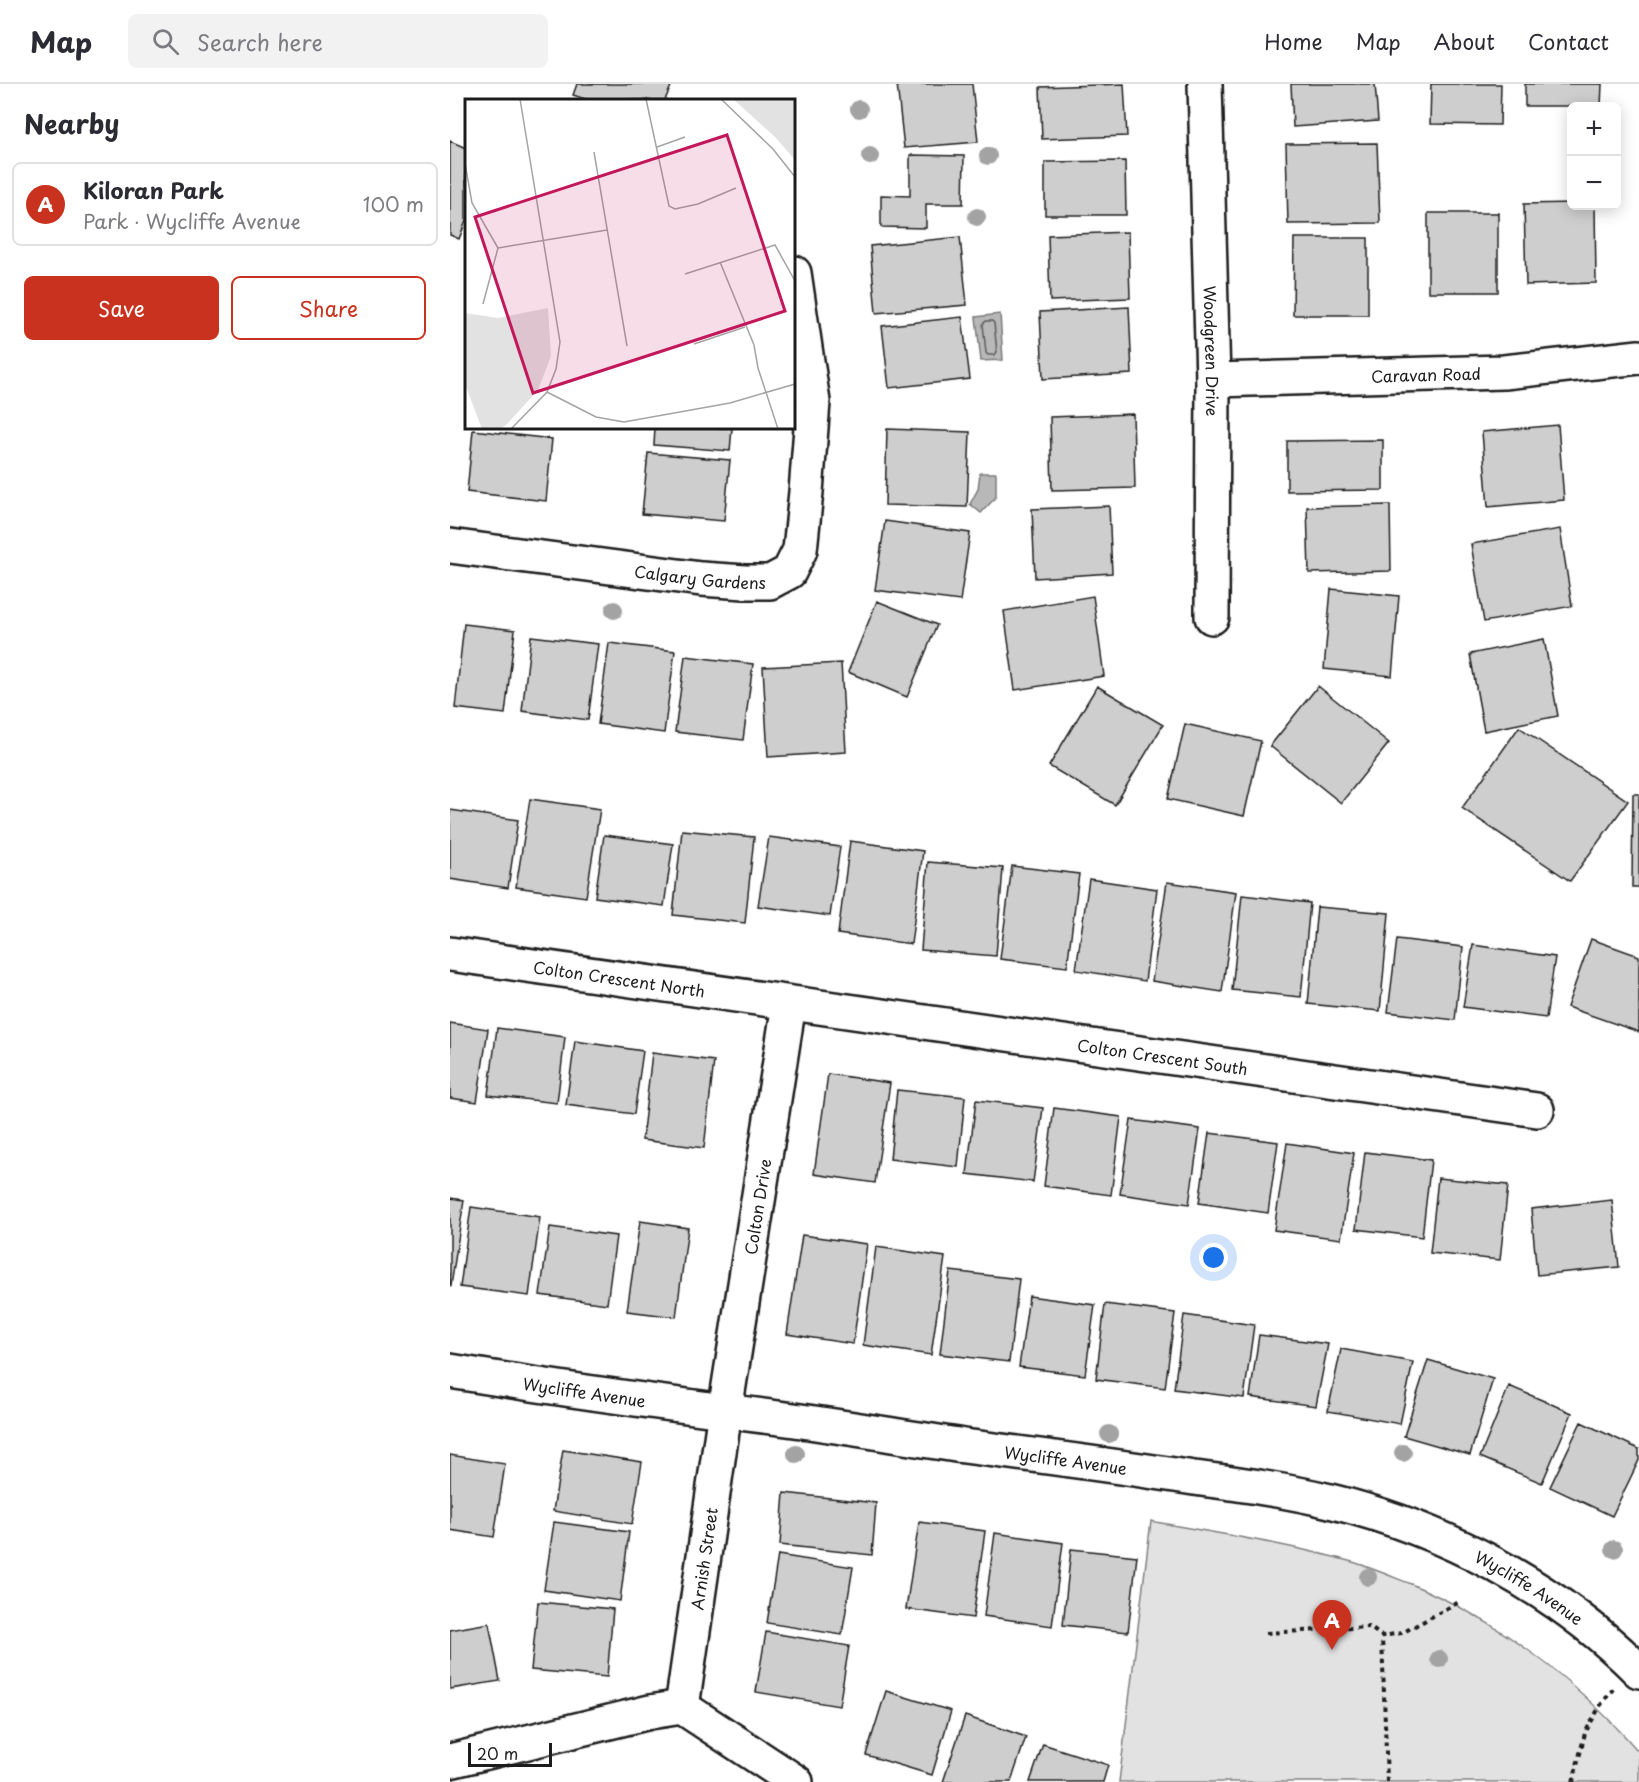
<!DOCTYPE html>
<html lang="en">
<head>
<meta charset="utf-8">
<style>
  :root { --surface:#fff; --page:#f2f2f3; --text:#2b2b33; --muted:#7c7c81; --line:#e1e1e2; --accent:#c8321e }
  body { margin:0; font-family:"Playpen Sans",sans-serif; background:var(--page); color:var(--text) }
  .controls { position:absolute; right:18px; top:18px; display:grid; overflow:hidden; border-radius:9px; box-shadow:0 3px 15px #0003 }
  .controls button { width:54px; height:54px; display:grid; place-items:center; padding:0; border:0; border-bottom:2px solid var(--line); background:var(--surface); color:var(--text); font:30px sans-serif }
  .scale { position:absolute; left:18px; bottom:15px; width:84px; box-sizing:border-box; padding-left:6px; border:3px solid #1c1c1c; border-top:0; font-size:16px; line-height:21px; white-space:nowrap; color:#1c1c1c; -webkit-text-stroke:4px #fff; paint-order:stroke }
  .you { position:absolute; left:764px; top:1174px; width:21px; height:21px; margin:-15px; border:4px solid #fff; border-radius:50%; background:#1a73e8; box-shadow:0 0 0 9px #1a73e833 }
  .badge { display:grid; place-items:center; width:39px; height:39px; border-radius:50%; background:var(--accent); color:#fff; font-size:20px; font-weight:700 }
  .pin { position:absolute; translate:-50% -50px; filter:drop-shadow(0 2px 3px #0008) }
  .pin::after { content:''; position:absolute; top:32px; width:21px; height:18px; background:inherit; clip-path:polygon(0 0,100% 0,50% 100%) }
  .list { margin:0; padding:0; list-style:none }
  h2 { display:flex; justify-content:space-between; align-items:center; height:78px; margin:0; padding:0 24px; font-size:26px }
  h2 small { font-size:20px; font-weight:400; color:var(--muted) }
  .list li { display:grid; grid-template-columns:39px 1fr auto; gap:18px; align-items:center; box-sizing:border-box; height:84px; margin:0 12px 12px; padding:0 12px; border:2px solid var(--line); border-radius:9px }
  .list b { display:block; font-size:22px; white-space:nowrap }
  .list p { margin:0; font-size:20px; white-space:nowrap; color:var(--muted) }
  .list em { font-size:20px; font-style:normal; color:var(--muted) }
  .actions { display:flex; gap:12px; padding:18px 24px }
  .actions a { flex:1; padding:14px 0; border:2px solid var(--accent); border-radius:9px; text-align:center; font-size:21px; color:var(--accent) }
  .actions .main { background:var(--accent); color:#fff }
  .icon { flex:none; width:33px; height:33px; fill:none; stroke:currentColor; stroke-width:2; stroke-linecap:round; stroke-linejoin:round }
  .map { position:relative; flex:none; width:1189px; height:1698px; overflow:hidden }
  header { display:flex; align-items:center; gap:36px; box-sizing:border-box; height:84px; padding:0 30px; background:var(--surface); border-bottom:2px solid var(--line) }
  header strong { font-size:28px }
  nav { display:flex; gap:33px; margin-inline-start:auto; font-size:21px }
  .search { width:420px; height:54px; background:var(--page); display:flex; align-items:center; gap:15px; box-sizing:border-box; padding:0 21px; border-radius:9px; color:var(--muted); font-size:22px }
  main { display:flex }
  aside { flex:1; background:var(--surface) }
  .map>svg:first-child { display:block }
</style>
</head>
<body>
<header>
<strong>Map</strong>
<div class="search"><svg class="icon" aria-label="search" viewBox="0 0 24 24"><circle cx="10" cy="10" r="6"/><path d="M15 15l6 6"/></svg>Search here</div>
<nav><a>Home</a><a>Map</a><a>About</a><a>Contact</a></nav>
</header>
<main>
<aside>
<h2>Nearby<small></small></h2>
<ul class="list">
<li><span class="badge">A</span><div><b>Kiloran Park</b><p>Park · Wycliffe Avenue</p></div><em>100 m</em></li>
</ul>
<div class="actions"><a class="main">Save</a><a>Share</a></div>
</aside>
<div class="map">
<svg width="1189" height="1698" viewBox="0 0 1189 1698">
  <rect width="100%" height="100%" fill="#fff"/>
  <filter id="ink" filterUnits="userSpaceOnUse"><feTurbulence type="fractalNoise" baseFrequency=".0167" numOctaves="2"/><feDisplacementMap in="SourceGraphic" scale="12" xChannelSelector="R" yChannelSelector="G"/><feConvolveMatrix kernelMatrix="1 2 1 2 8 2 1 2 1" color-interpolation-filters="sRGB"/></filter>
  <g filter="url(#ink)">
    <!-- green -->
    <path fill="#e2e2e2" stroke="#7f7f7f" stroke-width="1.5" d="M 701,1437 C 769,1450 839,1460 906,1479 C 924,1485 943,1493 961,1500 C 1051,1538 1124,1594 1189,1668 L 1189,1698 L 669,1698 Z"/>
    <!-- water -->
    <path fill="#b8b8b8" stroke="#7a7a7a" stroke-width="1.5" d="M 550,230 L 553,276 L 531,277 L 526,233 Z
      M 530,389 L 546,389 L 546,413 L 531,429 L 520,420 L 528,405 Z"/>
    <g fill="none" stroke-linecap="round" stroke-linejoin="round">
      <!-- shore -->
      <path stroke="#5a5a5a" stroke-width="1.5" d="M 536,237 L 542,237 L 544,239 L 547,268 L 544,271 L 538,271 L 536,269 L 533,240 Z"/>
    </g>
    <!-- building -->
    <path fill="#cecece" stroke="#1c1c1c" stroke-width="1.5" d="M 127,0 L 222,0 L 215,16 L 138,16 L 123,11 Z
      M 447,0 L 522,0 L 528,58 L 454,64 Z
      M 674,0 L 677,52 L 592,55 L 590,3 Z
      M 841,0 L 925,0 L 928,37 L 843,43 Z
      M 981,0 L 1051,0 L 1050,41 L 980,40 Z
      M 1075,0 L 1152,0 L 1151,22 L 1075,22 Z
      M 0,57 L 16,64 L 16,137 L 9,155 L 0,151 Z
      M 927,59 L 930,139 L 838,140 L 836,60 Z
      M 460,71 L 514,72 L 513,120 L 476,120 L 476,144 L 431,143 L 431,111 L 460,112 Z
      M 675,77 L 676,131 L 595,131 L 595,78 Z
      M 1122,119 L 1122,122 L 1145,122 L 1146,199 L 1076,201 L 1074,120 Z
      M 978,129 L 1048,129 L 1048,208 L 978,208 Z
      M 678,148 L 680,214 L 600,217 L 598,151 Z
      M 510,153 L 517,221 L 426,229 L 420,162 Z
      M 844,154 L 918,154 L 918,231 L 843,231 Z
      M 679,223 L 682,290 L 593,295 L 590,228 Z
      M 512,233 L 520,295 L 439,304 L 432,242 Z
      M 683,330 L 685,404 L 602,406 L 600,333 Z
      M 1108,341 L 1114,416 L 1038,423 L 1032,348 Z
      M 205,344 L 282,344 L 280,367 L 204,361 Z
      M 437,345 L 520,348 L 517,423 L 435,421 Z
      M 23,346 L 102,355 L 96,417 L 17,408 Z
      M 933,356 L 933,406 L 837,407 L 837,357 Z
      M 198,369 L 280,376 L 274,437 L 192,430 Z
      M 940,421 L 941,487 L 859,489 L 857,423 Z
      M 659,422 L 662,489 L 585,494 L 582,425 Z
      M 435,437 L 520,449 L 510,517 L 425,506 Z
      M 1110,445 L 1122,522 L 1034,538 L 1021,460 Z
      M 881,505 L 949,512 L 942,592 L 874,585 Z
      M 643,512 L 654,592 L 565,606 L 554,527 Z
      M 427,517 L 487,541 L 457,613 L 398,588 Z
      M 14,540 L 65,546 L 55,630 L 5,624 Z
      M 81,552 L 148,560 L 138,636 L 72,627 Z
      M 1094,555 L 1108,632 L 1034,647 L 1020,570 Z
      M 159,559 L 225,567 L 214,649 L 148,640 Z
      M 235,572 L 303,580 L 293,656 L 225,648 Z
      M 391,579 L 396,668 L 318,673 L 313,583 Z
      M 647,602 L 713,641 L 665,721 L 599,682 Z
      M 868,602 L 939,659 L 891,719 L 820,662 Z
      M 735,640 L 811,657 L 794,732 L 718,715 Z
      M 1069,643 L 1178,717 L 1120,797 L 1012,724 Z
      M 1183,710 L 1189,710 L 1189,803 L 1182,803 Z
      M 80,715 L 150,725 L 136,813 L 66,803 Z
      M 0,726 L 68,736 L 58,804 L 0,795 Z
      M 232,746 L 304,753 L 295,839 L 223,831 Z
      M 154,751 L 223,760 L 214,822 L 145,813 Z
      M 319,753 L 390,763 L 380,832 L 308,822 Z
      M 400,757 L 473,767 L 461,860 L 388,850 Z
      M 478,778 L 553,784 L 546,872 L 471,866 Z
      M 562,782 L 629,790 L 617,883 L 550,875 Z
      M 639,795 L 707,805 L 695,897 L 626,886 Z
      M 717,798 L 786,808 L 772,908 L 702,897 Z
      M 792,811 L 860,819 L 851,913 L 782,906 Z
      M 867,823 L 939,829 L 930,927 L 858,920 Z
      M 947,855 L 1013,863 L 1005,936 L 938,928 Z
      M 1141,855 L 1189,872 L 1189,948 L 1117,923 Z
      M 1023,861 L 1105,873 L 1096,934 L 1013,923 Z
      M 0,939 L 38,945 L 27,1018 L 0,1014 Z
      M 47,944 L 115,953 L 107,1019 L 38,1011 Z
      M 125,957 L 193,967 L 184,1030 L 116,1021 Z
      M 202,969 L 264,977 L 254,1064 L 192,1056 Z
      M 378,990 L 440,999 L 425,1099 L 364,1090 Z
      M 447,1006 L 515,1013 L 508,1083 L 440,1075 Z
      M 526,1016 L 593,1024 L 583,1098 L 517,1090 Z
      M 604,1024 L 671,1033 L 661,1111 L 594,1102 Z
      M 681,1036 L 750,1045 L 739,1120 L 670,1110 Z
      M 759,1049 L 828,1058 L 818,1129 L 749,1119 Z
      M 837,1059 L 904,1069 L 891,1155 L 824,1146 Z
      M 915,1068 L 981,1076 L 972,1153 L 906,1145 Z
      M 988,1094 L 1058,1101 L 1050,1176 L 980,1169 Z
      M 0,1114 L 14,1116 L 1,1202 L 0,1201 Z
      M 1162,1116 L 1169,1183 L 1087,1191 L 1081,1125 Z
      M 21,1123 L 90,1133 L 79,1212 L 10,1203 Z
      M 190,1137 L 238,1144 L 226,1233 L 177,1227 Z
      M 100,1143 L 166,1152 L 157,1220 L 90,1211 Z
      M 352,1151 L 417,1160 L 403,1260 L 337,1250 Z
      M 426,1163 L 495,1173 L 481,1271 L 413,1261 Z
      M 500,1187 L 569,1195 L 559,1278 L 490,1270 Z
      M 579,1212 L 645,1221 L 635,1291 L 569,1283 Z
      M 655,1220 L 725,1229 L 715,1304 L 646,1295 Z
      M 734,1231 L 804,1241 L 794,1314 L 724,1305 Z
      M 809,1251 L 878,1260 L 866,1322 L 800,1313 Z
      M 891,1265 L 963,1278 L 950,1340 L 878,1327 Z
      M 978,1276 L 1043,1295 L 1020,1371 L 954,1352 Z
      M 1059,1302 L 1122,1329 L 1092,1399 L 1030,1373 Z
      M 1131,1338 L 1189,1365 L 1189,1376 L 1162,1432 L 1100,1403 Z
      M 113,1366 L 192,1378 L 182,1440 L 103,1427 Z
      M 0,1371 L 55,1380 L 44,1453 L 0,1446 Z
      M 334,1409 L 426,1419 L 422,1471 L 330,1461 Z
      M 104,1438 L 179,1448 L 170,1517 L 94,1506 Z
      M 469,1438 L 535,1447 L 523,1534 L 456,1525 Z
      M 545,1449 L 613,1459 L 602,1542 L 534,1532 Z
      M 621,1465 L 687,1472 L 678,1548 L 613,1541 Z
      M 328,1471 L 403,1483 L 392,1551 L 317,1539 Z
      M 88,1518 L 163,1525 L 157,1593 L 81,1586 Z
      M 39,1539 L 50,1597 L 0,1605 L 0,1546 Z
      M 316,1548 L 399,1562 L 389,1622 L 306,1608 Z
      M 436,1607 L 501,1627 L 482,1691 L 416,1671 Z
      M 515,1632 L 576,1653 L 561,1698 L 493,1698 Z
      M 593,1660 L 658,1681 L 653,1698 L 580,1698 Z"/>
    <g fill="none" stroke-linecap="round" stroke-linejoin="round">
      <defs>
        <g id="minor">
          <path id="s1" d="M 755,0 L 763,296 L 762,533"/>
          <path id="s2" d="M 763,296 L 1054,288 L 1189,273"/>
          <path id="s3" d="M 0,462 L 251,495 L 295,498 L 320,498 L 339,488 L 350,466 L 356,408 L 363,318 L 344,189"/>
          <path id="s4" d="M 0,870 L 1087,1026"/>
          <path id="s5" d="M 0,1287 C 109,1305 219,1320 329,1334 C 391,1342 452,1353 514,1362 C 591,1372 667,1382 744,1394 C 789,1400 835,1406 880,1417 C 994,1445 1105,1503 1189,1587"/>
          <path id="s6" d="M 232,1623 L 275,1327 L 339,920"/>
          <path d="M 232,1623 L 346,1698"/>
          <path d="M 0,1677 L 200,1628 L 232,1623"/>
        </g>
      </defs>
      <!-- minor casing -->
      <use href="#minor" stroke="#1c1c1c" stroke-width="38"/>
      <!-- path -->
      <path stroke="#1c1c1c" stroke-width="4" stroke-dasharray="4.5 4.5" stroke-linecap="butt" d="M 816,1549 L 919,1543 L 932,1552
        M 937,1698 L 932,1552 L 952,1549 L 1009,1518
        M 1123,1698 L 1135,1649 L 1150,1622 L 1163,1605"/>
      <!-- minor -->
      <use href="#minor" stroke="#fff" stroke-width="33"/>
    </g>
    <!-- trees -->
    <g fill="#a3a3a3">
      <circle cx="409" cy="25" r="9"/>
      <circle cx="420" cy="72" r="9"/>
      <circle cx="538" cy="72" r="9"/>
      <circle cx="527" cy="133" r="9"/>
      <circle cx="164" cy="526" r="9"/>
      <circle cx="659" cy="1350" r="9"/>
      <circle cx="953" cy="1369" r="9"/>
      <circle cx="346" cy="1370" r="9"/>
      <circle cx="1164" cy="1465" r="9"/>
      <circle cx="918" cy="1493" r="9"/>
      <circle cx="989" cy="1575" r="9"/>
    </g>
  </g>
  <g text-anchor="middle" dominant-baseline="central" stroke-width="4.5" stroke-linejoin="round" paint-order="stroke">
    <!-- street labels -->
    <g font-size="16" fill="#1c1c1c" stroke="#fff">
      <text stroke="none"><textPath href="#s1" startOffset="267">Woodgreen Drive</textPath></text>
      <text stroke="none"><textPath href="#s2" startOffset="213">Caravan Road</textPath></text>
      <text stroke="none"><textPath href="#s3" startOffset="252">Calgary Gardens</textPath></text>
      <text stroke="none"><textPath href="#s4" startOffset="171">Colton Crescent North</textPath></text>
      <text stroke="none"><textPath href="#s4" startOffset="720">Colton Crescent South</textPath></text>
      <text stroke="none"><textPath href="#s6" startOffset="506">Colton Drive</textPath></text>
      <text stroke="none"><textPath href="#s5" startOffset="136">Wycliffe Avenue</textPath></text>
      <text stroke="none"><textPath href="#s5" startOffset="622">Wycliffe Avenue</textPath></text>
      <text stroke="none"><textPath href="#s6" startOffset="150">Arnish Street</textPath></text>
      <text stroke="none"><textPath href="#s5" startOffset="1108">Wycliffe Avenue</textPath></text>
    </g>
  </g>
  <!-- overview -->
  <g transform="translate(15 15)">
    <rect width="330" height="330" fill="#fff"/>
    <path d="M 268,0 L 330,0 L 330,61 L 310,38 ZM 83,209 L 86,257 L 73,291 L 42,325 L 35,330 L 17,330 L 0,285 L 0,214 L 33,219 Z" fill="#e2e2e2"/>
    <path fill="none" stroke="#a4a4a4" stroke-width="1.5" d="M 181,0 L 204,107 L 210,110 L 233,105 L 271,89M 256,0 L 308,50 L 330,78M 192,48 L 220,38M 129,53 L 162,247M 0,64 L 7,104 L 33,149M 33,149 L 142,131M 255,163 L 289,246 L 293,269 L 313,330M 220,175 L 310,146 L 330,182M 18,205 L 33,149M 229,245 L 280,228M 82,293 L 131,318 L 159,323 L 265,304 L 330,285M 46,330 L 82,293 L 91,270 L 95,243 L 55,0"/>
    <path fill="#c2185b" fill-opacity="0.15" stroke="#c2185b" stroke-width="3" d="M 262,36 L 320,212 L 68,294 L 10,118 Z"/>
    <rect width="330" height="330" fill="none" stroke="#1c1c1c" stroke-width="3"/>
  </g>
</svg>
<div class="controls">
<button>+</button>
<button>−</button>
</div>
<div class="scale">20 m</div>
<div class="you"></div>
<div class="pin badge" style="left:882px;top:1566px">A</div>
</div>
</main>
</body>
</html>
